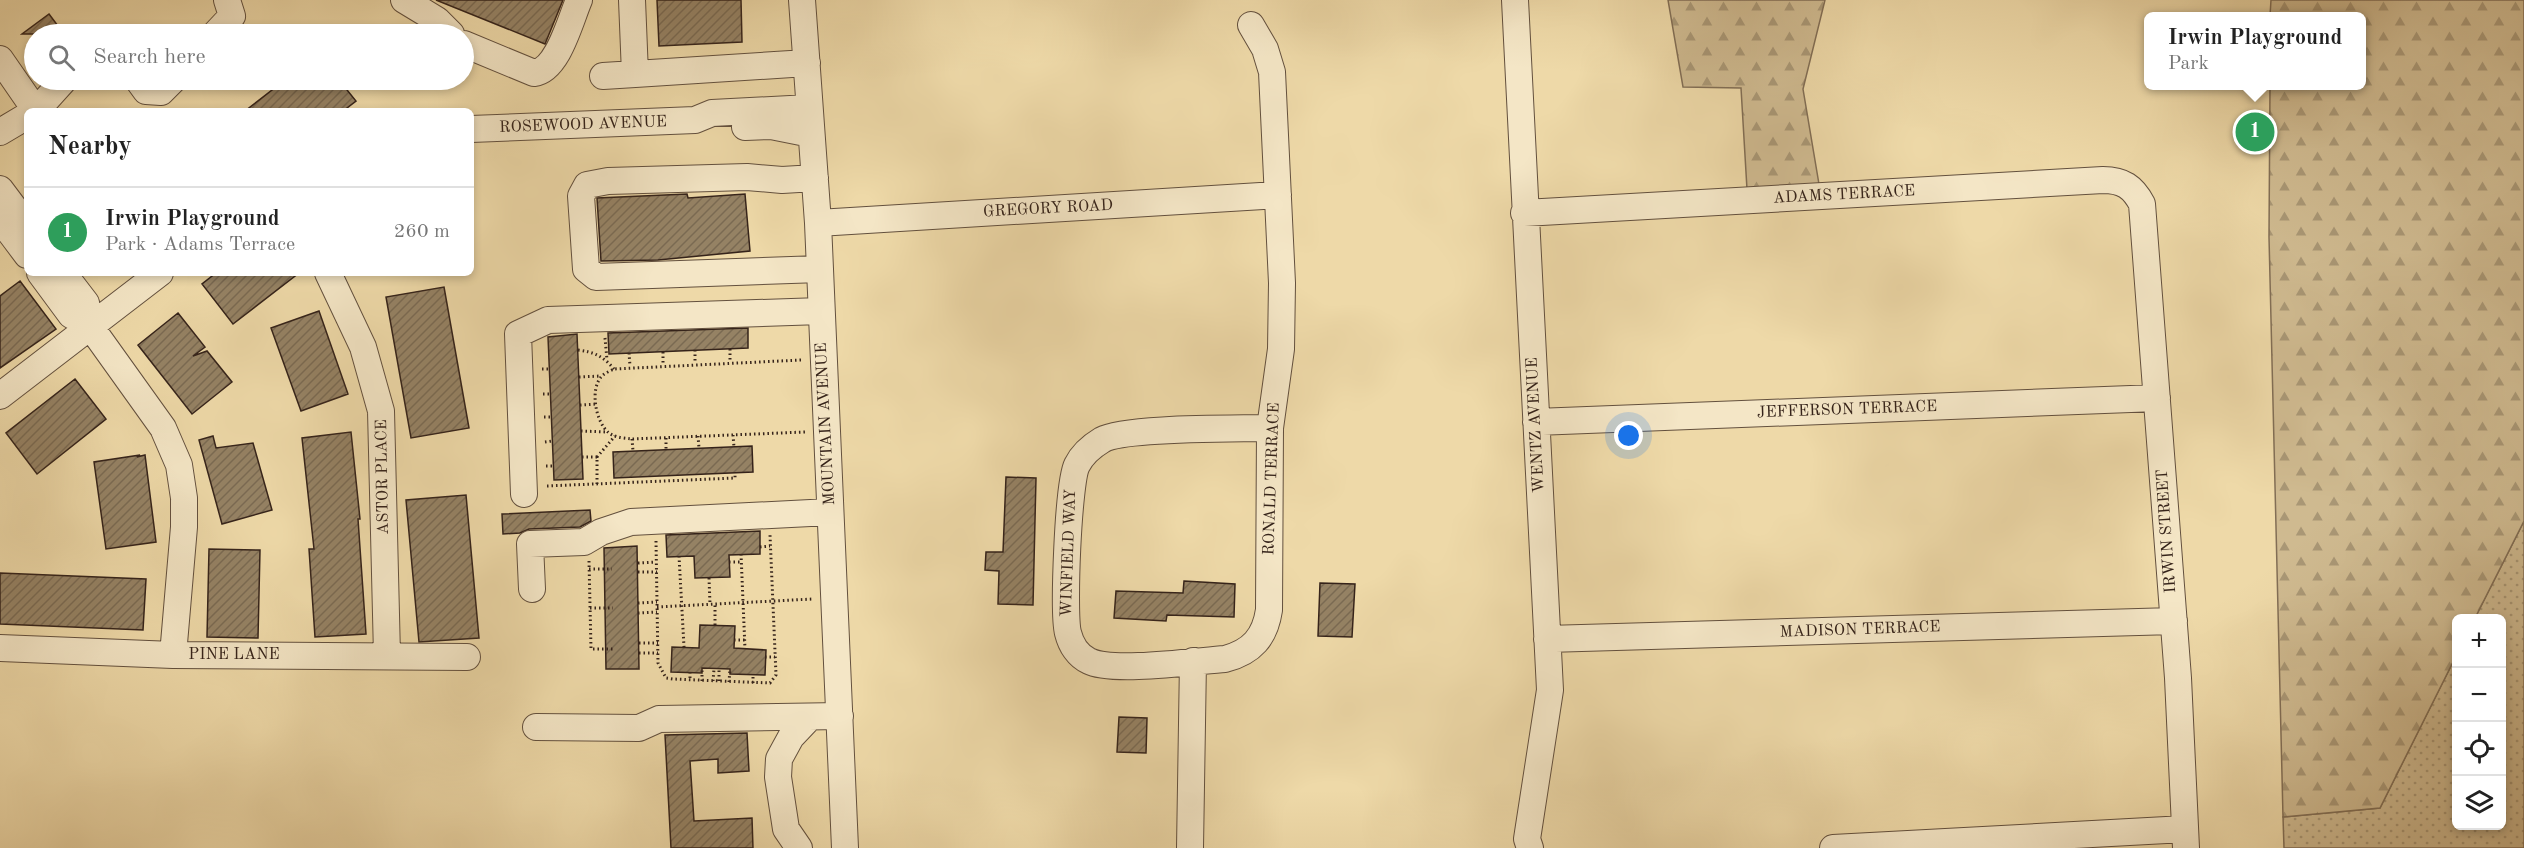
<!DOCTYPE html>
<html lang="en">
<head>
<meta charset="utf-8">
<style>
  :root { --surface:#fff; --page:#f6f6f6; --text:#222; --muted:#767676; --line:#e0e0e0; --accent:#0b8043 }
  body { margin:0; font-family:"Old Standard TT",serif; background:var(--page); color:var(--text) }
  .controls { position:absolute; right:18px; bottom:18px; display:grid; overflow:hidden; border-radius:9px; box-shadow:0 3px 9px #0003 }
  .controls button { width:54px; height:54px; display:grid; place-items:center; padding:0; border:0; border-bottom:2px solid var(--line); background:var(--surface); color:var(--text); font:30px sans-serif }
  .you { position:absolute; left:1629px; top:436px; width:21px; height:21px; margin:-15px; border:4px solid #fff; border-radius:50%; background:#1a73e8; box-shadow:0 0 0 9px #1a73e833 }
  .badge { display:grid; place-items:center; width:39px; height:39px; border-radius:50%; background:var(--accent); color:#fff; font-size:20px; font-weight:700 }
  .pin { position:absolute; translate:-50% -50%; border:3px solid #fff; box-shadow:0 2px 6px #0006 }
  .popup { position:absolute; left:2144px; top:12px; width:222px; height:78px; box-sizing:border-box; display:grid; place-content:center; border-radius:9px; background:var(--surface); filter:drop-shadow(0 2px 4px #0005); font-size:20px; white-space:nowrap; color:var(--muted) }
  .popup b { font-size:22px; color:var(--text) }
  .popup::after { content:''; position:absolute; left:50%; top:100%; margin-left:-12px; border:12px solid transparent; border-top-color:var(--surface) }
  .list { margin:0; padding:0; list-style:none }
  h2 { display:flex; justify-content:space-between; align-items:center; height:78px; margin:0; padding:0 24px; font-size:26px }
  h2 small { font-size:20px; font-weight:400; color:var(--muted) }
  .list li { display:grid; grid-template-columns:39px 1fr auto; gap:18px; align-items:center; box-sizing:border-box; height:90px; padding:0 24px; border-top:2px solid var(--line) }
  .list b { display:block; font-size:22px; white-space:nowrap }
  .list p { margin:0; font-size:20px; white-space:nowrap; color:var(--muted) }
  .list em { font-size:20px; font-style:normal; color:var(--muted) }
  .icon { flex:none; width:33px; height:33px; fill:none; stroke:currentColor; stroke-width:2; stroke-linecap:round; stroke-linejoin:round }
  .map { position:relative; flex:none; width:2524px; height:848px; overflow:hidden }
  .search { position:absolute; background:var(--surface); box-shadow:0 3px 9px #0003; left:24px; top:24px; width:450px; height:66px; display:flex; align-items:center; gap:15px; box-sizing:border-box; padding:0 21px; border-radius:33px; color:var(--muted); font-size:22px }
  .panel { position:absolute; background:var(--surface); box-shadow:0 3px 9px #0003; left:24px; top:108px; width:450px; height:168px; border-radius:9px }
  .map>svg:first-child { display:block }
</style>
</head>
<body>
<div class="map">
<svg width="2524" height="848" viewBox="0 0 2524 848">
  <defs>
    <pattern id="grass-dots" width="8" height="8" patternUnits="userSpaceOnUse" patternTransform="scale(1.5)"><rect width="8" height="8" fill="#cfba90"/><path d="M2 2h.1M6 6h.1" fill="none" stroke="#a99775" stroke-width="1.8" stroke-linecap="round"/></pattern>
    <pattern id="forest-firs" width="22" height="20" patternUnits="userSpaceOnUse" patternTransform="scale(1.5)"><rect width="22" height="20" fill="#cfba90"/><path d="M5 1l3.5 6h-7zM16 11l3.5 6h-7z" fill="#a99775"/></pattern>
    <pattern id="building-hatch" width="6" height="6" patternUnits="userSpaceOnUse" patternTransform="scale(1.5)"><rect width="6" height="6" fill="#958264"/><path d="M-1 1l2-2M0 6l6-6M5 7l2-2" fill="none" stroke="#7a6a52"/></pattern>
  </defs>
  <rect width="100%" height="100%" fill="#eed9a8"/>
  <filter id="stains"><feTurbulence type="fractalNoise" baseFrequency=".00333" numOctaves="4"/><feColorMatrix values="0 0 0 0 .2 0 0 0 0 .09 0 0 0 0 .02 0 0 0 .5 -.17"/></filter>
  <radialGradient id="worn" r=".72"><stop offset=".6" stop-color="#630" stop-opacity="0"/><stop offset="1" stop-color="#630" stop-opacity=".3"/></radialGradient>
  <!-- grass -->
  <path fill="url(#grass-dots)" stroke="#826e55" stroke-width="1.5" d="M 2524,521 L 2524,848 L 2284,848 L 2283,817 L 2380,808 L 2456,656 L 2456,826 L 2502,826 L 2502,618 L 2475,618 Z"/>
  <!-- forest -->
  <path fill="url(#forest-firs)" stroke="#826e55" stroke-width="1.5" d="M 1668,0 L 1825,0 L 1803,89 L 1822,202 L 1748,206 L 1741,88 L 1683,87 Z
    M 2271,0 L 2524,0 L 2524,521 L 2475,618 L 2456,618 L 2456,656 L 2380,808 L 2283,817 L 2269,237 L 2270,86 L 2362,86 L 2362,16 L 2270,16 Z"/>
  <!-- building -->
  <path fill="url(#building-hatch)" stroke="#35231a" stroke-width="1.5" d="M 436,0 L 563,0 L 545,44 Z
    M 657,0 L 741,0 L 742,42 L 659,46 Z
    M 49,14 L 64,34 L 22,34 Z
    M 285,80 L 339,80 L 356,101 L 343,111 L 245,111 Z
    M 687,194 L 688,198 L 745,194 L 750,251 L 658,260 L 601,261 L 597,198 Z
    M 216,273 L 299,273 L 233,324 L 202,284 Z
    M 20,281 L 56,329 L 0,368 L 0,296 Z
    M 444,287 L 469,428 L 411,438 L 386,297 Z
    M 319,311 L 348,394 L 301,411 L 271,328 Z
    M 178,313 L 205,347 L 193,356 L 207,351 L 232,382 L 192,414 L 138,345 Z
    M 748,328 L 748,348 L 609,354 L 608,333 Z
    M 577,334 L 583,479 L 554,480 L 548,337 Z
    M 75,379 L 106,419 L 37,474 L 6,433 Z
    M 351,432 L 360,519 L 358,519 L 366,634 L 315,637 L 309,549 L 314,549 L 302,438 Z
    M 213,436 L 216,448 L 253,443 L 272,510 L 222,524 L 199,440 Z
    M 752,446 L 753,472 L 614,478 L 613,452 Z
    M 140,455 L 137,457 L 145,455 L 156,542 L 106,549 L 94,462 Z
    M 1006,477 L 1036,478 L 1033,605 L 998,604 L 999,571 L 985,570 L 986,552 L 1003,552 Z
    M 466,495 L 479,638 L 419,642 L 406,500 Z
    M 590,510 L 591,521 L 580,527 L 529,529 L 520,533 L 503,534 L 502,514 Z
    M 760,531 L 760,554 L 729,555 L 730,577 L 695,578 L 694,556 L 667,557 L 666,535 Z
    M 637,546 L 639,669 L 606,669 L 604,548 Z
    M 209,549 L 260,550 L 258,638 L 207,637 Z
    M 0,573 L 146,579 L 143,630 L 0,624 Z
    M 1184,581 L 1235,584 L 1234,617 L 1167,615 L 1166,621 L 1114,618 L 1116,591 L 1183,593 Z
    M 1320,583 L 1355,584 L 1352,637 L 1318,636 Z
    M 700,625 L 735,626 L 734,648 L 766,650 L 765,675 L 730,674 L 730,669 L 702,668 L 702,673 L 671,672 L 672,647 L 699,648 Z
    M 1119,717 L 1147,718 L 1146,753 L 1117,752 Z
    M 747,733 L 749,771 L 718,773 L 718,759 L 690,761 L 694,821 L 752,818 L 753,848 L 671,848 L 665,735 Z"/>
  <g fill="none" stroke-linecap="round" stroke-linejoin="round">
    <defs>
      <path id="minor" d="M 404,0 L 437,20 L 451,34
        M 632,0 L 635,74 L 807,63
        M 802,0 L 818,223 L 845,848
        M 1515,0 L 1550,690 L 1527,839 L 1530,848
        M 1251,25 L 1265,49 L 1272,72 L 1282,283 L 1281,349 L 1270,428 L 1269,610 C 1265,637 1252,652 1225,659 C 1196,661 1112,673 1089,661 C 1078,656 1071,645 1068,633 C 1063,614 1068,482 1077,465 C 1082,455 1092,446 1102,440 C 1125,427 1237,429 1270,428
        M 215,34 L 232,16 L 227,0
        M 464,44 L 534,73 C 558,70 570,21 579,0
        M 0,59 L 36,111
        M 603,76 L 635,74
        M 138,80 L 146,91 L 161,92 L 173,80
        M 36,111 L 64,80
        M 745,127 L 771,126 L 811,134
        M 471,129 L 695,120 L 712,113 L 809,108
        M 0,132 L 27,116
        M 815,178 L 782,180 L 747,177 L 608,181 L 587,185 L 581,196 L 586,269 L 596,277 L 820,269
        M 0,189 L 27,225
        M 1524,213 L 2103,180 C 2123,180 2133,187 2142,204 L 2178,678 L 2186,848
        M 0,219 L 27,255
        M 818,223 L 1278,195
        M 40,273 L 71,315 L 90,326 L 163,428 L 179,465 L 184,498 L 184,527 L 173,655
        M 63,273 L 86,303 L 90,326
        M 328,273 L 363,347 L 381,411 L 387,655
        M 0,396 L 160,273
        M 1536,422 L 2157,398
        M 524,494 L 518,334 L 548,320 L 821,311
        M 532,589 L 530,544 L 584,542 L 601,532 L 631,522 L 830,512
        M 1547,639 L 2174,621
        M 0,648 L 173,655 L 467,657
        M 536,727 L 639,728 L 659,719 L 840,716
        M 799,848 L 786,829 L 778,777 L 779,759 L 791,737 L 809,718
        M 1190,848 L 1193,661
        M 1833,848 L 2185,829"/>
    </defs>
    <!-- minor casing -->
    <use href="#minor" stroke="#63503e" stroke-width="28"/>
    <!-- path -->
    <path stroke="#35231a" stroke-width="3" stroke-dasharray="1.5 3" stroke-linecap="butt" d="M 605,338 L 607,360
      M 730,349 L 730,362
      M 578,350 C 594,352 603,356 614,369
      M 695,350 L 695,363
      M 663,352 L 663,365
      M 629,353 L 630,366
      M 801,360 L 614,369 C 610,371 605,373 602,376 C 589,389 596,423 609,433 C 616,438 625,438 632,439 L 805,432
      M 542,369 L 549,369
      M 579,377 L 601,376
      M 543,394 L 550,394
      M 580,405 L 597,404
      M 544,417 L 551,417
      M 581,431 L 608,432
      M 733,435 L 734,447
      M 698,436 L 699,448
      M 666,438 L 666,450
      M 632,439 L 633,451
      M 545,442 L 552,441
      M 582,457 L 597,457
      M 546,466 L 553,466
      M 597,484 L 597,457 L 615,436
      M 547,486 L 735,478 L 735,473
      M 656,541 L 658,663 L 666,678 L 673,679 L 770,683 L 776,675 L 770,535
      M 760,547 L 770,546
      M 741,554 L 745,649
      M 679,556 L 684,647
      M 589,561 L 591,649 L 614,649
      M 729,562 L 741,562
      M 638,563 L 656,562
      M 589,569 L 612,569
      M 638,572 L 657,572
      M 709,578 L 710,604
      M 638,603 L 657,602
      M 657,607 L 813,599
      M 590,608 L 613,608
      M 638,613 L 657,612
      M 715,625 L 715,604
      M 734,640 L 745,640
      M 639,643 L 658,643
      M 639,653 L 658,653
      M 765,657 L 775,657
      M 690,672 L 690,680
      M 702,681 L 702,669
      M 713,681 L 714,669
      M 719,681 L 719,669
      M 729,682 L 730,669
      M 753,683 L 753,674"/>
    <!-- minor -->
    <use href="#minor" stroke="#f4e6c6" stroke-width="26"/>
  </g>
  <g text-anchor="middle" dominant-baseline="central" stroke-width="6" stroke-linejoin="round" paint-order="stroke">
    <!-- street labels -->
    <g font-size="16" fill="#35231a" stroke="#f4e6c6">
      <text transform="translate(583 125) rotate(-2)">ROSEWOOD AVENUE</text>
      <text transform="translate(1844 195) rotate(-3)">ADAMS TERRACE</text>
      <text transform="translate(1048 209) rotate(-3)">GREGORY ROAD</text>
      <text transform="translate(1847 410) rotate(-2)">JEFFERSON TERRACE</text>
      <text transform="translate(826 424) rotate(-93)">MOUNTAIN AVENUE</text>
      <text transform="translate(1536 425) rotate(-93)">WENTZ AVENUE</text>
      <text transform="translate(383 477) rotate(-91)">ASTOR PLACE</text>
      <text transform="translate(1272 479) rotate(-88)">RONALD TERRACE</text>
      <text transform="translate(2167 531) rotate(-94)">IRWIN STREET</text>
      <text transform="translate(1069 553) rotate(-88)">WINFIELD WAY</text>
      <text transform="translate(1860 630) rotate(-2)">MADISON TERRACE</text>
      <text x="234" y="655">PINE LANE</text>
    </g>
  </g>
  <rect width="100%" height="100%" filter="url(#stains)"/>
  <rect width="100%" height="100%" fill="url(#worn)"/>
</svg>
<div class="controls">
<button>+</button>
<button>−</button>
<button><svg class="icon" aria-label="locate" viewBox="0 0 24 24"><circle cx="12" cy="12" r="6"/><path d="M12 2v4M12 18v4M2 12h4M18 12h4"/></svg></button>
<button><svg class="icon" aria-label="layers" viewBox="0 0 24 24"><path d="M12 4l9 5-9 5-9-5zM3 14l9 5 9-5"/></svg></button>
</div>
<div class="you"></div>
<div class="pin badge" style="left:2255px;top:132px;background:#2e9e5b">1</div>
<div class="popup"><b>Irwin Playground</b>Park</div>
<div class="search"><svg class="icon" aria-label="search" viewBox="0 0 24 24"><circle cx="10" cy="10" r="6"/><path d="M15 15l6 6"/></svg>Search here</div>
<section class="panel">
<h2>Nearby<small></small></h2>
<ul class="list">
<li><span class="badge" style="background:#2e9e5b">1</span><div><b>Irwin Playground</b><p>Park · Adams Terrace</p></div><em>260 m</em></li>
</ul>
</section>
</div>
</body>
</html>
